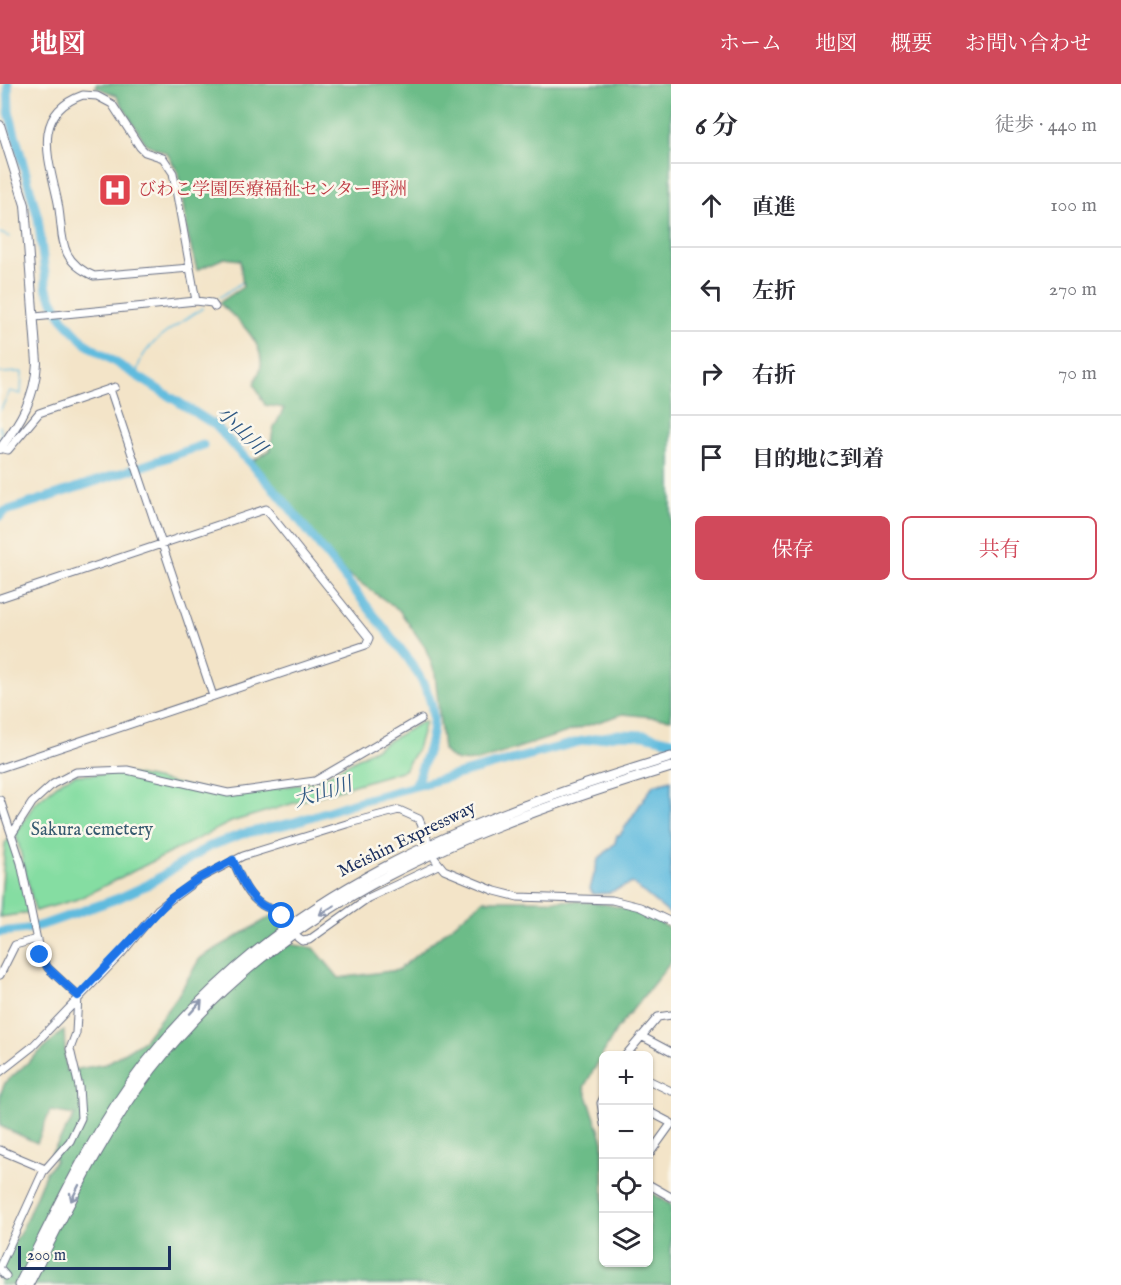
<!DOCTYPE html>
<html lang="ja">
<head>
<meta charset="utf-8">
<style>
  :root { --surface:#fff; --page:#f2f2f3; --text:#2b2b33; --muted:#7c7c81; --line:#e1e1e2; --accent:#d1495b }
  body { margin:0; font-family:"IM FELL English","Noto Serif JP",serif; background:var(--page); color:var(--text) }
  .controls { position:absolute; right:18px; bottom:18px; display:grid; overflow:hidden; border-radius:9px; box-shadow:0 2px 4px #0004 }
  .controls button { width:54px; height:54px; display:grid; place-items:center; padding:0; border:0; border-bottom:2px solid var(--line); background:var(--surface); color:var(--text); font:30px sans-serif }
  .scale { position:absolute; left:18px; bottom:15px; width:153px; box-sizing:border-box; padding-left:6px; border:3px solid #1b2f5e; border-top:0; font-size:16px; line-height:21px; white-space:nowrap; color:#1b2f5e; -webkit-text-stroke:4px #fbf7ec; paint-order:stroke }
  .stop { position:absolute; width:18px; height:18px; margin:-14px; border:4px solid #1a73e8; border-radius:50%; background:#fff }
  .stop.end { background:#1a73e8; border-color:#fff; box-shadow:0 2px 6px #0008 }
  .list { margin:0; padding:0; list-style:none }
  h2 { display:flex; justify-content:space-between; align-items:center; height:78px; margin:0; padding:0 24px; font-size:26px }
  h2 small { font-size:20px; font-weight:400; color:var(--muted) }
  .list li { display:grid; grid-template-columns:39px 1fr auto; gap:18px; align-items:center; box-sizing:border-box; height:84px; padding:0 24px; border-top:2px solid var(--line) }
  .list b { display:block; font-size:22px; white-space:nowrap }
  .list em { font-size:20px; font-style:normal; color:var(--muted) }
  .actions { display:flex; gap:12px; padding:18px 24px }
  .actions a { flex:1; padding:14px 0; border:2px solid var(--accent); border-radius:9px; text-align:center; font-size:21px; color:var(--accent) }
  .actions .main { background:var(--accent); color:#fff }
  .icon { flex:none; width:33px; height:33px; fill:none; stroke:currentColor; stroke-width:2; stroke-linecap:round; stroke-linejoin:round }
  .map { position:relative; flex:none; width:671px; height:1201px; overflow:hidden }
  header { display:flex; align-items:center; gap:36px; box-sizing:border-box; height:84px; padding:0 30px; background:var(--accent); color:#fff }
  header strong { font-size:28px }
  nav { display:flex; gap:33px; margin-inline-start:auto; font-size:21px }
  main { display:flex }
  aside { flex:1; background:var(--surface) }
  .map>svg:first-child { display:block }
</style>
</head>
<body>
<header>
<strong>地図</strong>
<nav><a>ホーム</a><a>地図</a><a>概要</a><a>お問い合わせ</a></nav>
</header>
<main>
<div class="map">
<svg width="671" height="1201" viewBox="0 0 671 1201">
  <rect width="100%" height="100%" fill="#fbf7ec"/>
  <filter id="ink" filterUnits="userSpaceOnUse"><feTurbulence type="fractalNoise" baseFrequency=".0167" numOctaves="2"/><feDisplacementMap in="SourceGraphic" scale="12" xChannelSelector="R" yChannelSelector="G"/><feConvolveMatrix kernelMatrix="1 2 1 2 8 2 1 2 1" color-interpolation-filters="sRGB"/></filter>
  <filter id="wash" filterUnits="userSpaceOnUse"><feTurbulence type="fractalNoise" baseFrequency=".008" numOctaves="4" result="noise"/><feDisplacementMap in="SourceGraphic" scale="24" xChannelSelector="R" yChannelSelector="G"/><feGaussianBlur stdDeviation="1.35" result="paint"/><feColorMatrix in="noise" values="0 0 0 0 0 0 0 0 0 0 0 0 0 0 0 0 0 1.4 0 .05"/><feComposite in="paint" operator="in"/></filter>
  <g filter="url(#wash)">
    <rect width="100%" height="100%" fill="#f3e4c8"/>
    <!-- green -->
    <path fill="#85dda2" stroke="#508680" stroke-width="1.5" d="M 422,638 L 425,638 L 417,665 L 404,686 L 231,738 L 78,815 L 35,827 L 16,750 L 34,720 L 63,696 L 75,691 L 127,689 L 229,711 L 316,698 Z
      M 10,754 L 19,780 L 28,826 L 27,829 L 0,833 L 5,759 Z"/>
    <!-- forest -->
    <path fill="#6cbc88" stroke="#447673" stroke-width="1.5" d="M 96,0 L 671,0 L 671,635 L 623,630 L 478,677 C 463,678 453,679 443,666 L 435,589 L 425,563 L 399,526 L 346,489 L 253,377 L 270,366 L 273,346 L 284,324 L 265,321 L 254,300 C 256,295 260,288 261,282 C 264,257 236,234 219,219 L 243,203 L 240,176 L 224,174 L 197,186 L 188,152 L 178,88 L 167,69 L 146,60 L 116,11 L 96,3 Z
      M 484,816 C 540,817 625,809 671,846 L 671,878 L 617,945 L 584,1003 L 603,1057 L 604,1178 L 648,1178 L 649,1107 L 671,1121 L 671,1201 L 0,1201 L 0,1184 L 24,1141 L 46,1088 L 56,1076 L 51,1070 L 75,1031 L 50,1027 L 37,1059 L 0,1042 L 0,1011 L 5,999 L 64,946 L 66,987 L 106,980 L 144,956 L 177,913 L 200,874 L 272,832 L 294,861 L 314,864 L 339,894 L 398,886 Z"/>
    <!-- water -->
    <path fill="#61bbde" stroke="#3e759e" stroke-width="1.5" d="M 671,696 L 671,831 L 632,799 L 608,809 L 593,810 L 590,805 L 598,776 L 615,759 L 617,751 L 620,751 L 653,701 Z"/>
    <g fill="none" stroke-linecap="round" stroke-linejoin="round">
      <!-- stream -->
      <path stroke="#61bbde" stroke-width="1.5" d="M 0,149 L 10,153
        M 220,213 L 241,199
        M 0,289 L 22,288 L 21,310 L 10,307 L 0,327
        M 137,293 C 136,261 180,240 203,224
        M 0,342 L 2,351 L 0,354"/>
      <!-- river -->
      <path stroke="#61bbde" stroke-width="9" d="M 8,0 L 9,28 L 38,134 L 47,206 L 63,235 L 86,260 L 215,341 L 281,413 L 407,573 C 444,627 437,643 415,702
        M 140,383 L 203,361
        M 0,432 L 3,428 L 133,385
        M 0,848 L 27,845 L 48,839 L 119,814 L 147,801 L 208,763 L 242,750 L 292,739 L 356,718 L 578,658 L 619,650 L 645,651 L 671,657"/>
    </g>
  </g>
  <g filter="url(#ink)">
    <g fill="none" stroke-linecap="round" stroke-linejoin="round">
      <defs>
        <path id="minor" d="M 190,184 L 94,192 C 54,175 65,148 57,114 C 48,73 32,29 83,11 L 97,12 L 112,20 L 140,63 L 145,68 L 163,74 L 173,89 L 196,217
          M 35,233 L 196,217 L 212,219 L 215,223
          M 110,305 L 213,612
          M 0,364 L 8,366 L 39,329 L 115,303
          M 0,514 L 266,425 L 369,554 L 366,561 L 0,684
          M 0,716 L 21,779 L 40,871 L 48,884 L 78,912 L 76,949 L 70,965 L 79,1003 L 81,1034 L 70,1057 L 43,1088 L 0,1182
          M 12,750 L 32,719 L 53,700 L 76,688 L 127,686 L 228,709 L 315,697 L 421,635
          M 435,775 L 444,786 L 495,807 L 518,813 L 612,816 L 640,823 L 671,838
          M 233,776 C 240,792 246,811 262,821 C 271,827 273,822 282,832
          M 298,854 L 302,857 L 309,856 L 368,814 L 438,781
          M 0,891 L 15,861 L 37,855
          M 641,952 L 671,968
          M 625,972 L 658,933 L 671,931
          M 0,988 L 32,963 L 122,869 L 158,825 L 200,794 L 243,772 L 353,738 L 399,726 L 419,735 L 427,754
          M 648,996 L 671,1007
          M 604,1013 L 601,1019 L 604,1040
          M 648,1027 L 671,1039
          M 0,1066 L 45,1085
          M 648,1072 L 671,1040
          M 648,1100 L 671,1113
          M 0,1185 L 6,1192"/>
        <path id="major" d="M 0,41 L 25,121 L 37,279 C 35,314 21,337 0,365"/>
        <path id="highway" d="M 19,1201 C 57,1126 92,1048 144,981 C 284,804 463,737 671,673
          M 28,1201 C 66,1127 101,1051 152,985 C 288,812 468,745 671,683"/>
      </defs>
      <!-- minor casing -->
      <use href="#minor" stroke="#676e83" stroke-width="9"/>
      <!-- major casing -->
      <use href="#major" stroke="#676e83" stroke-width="10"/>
      <!-- highway casing -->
      <use href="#highway" stroke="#676e83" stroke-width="11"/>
      <!-- minor -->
      <use href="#minor" stroke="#fff" stroke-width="7"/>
      <!-- major -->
      <use href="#major" stroke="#fff" stroke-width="8"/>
      <!-- highway -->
      <use href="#highway" stroke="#fff" stroke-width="9"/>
    </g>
    <!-- one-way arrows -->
    <defs><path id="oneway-shaft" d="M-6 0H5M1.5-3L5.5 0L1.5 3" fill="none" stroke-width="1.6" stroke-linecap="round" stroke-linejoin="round" transform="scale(1.5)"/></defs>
    <g stroke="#8d97ae">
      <use href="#oneway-shaft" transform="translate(327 826) rotate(148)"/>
      <use href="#oneway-shaft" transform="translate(196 923) rotate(-48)"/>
      <use href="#oneway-shaft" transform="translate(75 1109) rotate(117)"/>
    </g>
  </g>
  <g fill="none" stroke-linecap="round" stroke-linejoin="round" filter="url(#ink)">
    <!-- route -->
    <path stroke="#1a73e8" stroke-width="8" d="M 40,871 L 48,884 L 78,912 L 171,814 L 200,794 L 233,776 C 240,792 246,810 262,821 C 271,827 273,822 282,832"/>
  </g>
  <!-- icons -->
  <defs>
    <symbol id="hospital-square" viewBox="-11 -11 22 22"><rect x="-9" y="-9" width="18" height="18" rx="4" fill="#e0444e" stroke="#fbf7ec"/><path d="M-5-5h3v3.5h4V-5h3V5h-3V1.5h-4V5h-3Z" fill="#fff"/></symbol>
  </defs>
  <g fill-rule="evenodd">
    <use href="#hospital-square" x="96" y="87" width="38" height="38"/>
  </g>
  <g text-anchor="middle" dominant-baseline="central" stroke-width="5" stroke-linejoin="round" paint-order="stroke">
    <!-- health labels -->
    <g font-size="18" fill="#be3a42" stroke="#fbf7ec" text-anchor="start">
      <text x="138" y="106">びわこ学園医療福祉センター野洲</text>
    </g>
    <!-- park labels -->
    <g font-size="18" fill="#365a6f" stroke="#fbf7ec">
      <text x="92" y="746">Sakura cemetery</text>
    </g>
    <!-- street labels -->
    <g font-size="18" fill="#1b2f5e" stroke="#fbf7ec">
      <text transform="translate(407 756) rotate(-26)">Meishin Expressway</text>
    </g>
    <!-- water labels -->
    <g font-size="20" font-style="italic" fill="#305984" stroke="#fbf7ec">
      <text transform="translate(241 347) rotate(44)">小山川</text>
      <text transform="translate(323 709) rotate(-17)">大山川</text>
    </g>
  </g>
</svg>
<div class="controls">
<button>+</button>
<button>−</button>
<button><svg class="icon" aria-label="locate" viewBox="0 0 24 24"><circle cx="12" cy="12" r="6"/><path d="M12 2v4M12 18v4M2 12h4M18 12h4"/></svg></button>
<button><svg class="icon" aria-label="layers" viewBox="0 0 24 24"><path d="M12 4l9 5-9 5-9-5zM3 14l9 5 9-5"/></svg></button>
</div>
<div class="scale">200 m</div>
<div class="stop" style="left:282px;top:832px"></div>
<div class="stop end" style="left:40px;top:871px"></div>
</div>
<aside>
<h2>6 分<small>徒歩 · 440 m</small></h2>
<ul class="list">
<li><svg class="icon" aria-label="ahead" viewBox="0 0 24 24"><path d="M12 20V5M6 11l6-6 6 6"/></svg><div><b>直進</b></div><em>100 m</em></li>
<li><svg class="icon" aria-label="left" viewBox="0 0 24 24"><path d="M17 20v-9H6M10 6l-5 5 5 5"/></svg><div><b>左折</b></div><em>270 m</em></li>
<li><svg class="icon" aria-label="right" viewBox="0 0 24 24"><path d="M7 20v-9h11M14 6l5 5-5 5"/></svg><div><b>右折</b></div><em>70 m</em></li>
<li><svg class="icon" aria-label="arrive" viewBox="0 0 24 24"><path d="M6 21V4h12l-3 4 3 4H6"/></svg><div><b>目的地に到着</b></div></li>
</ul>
<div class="actions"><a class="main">保存</a><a>共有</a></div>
</aside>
</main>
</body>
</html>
